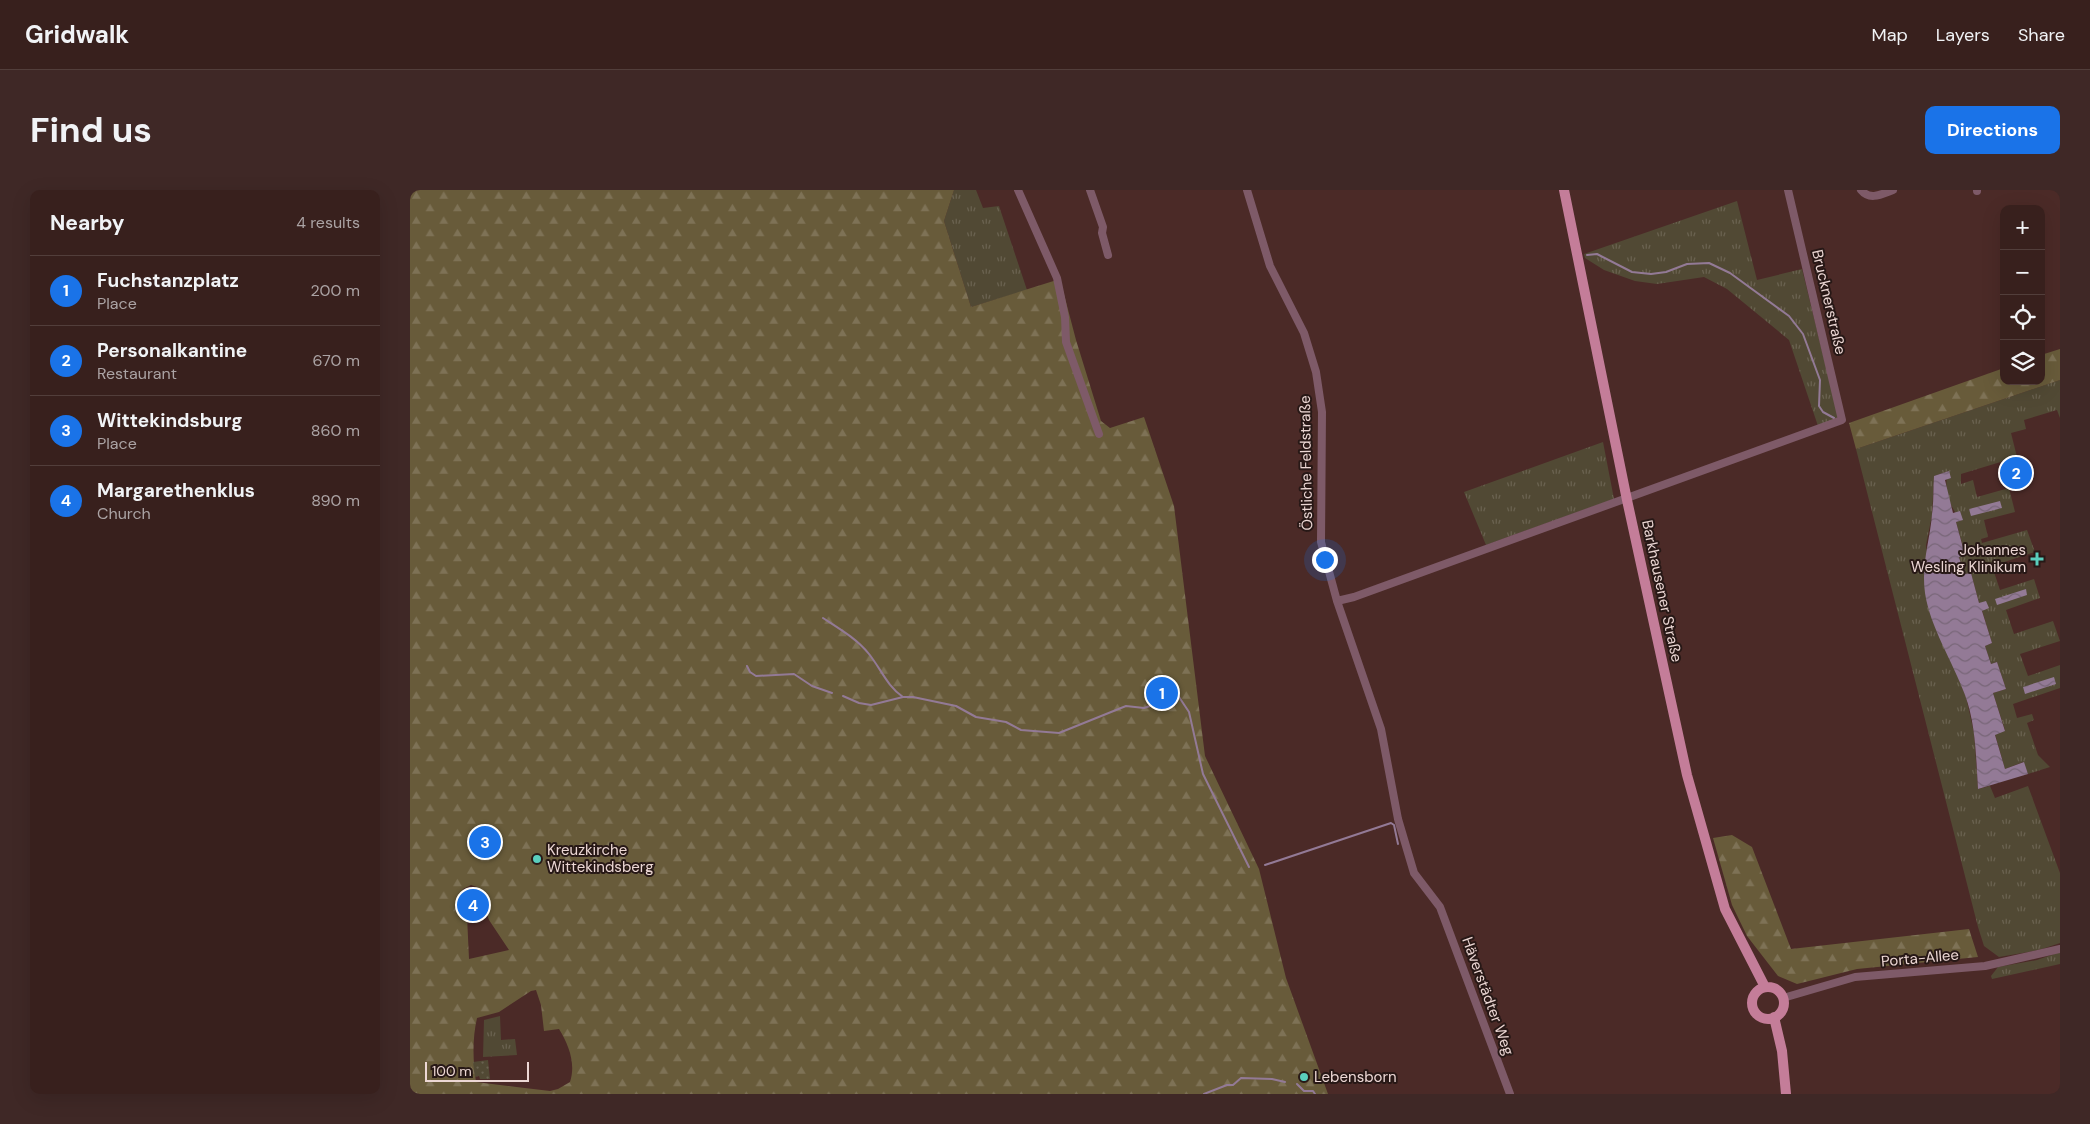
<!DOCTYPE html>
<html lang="en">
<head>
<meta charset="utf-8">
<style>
  :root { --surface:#38201d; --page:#3f2826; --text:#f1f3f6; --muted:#aba3a4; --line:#523e3b; --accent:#1a73e8 }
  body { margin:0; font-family:"DM Sans",sans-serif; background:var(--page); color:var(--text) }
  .controls { position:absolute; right:15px; top:15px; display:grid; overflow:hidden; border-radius:10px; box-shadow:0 5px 20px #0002 }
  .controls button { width:45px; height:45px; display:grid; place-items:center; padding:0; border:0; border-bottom:1px solid var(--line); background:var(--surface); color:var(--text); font:25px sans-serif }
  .scale { position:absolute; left:15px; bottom:12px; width:104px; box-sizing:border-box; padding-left:5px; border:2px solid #ecd7d4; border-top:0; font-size:14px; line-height:18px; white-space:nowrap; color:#ecd7d4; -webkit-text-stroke:4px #271816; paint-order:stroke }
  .you { position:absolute; left:914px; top:369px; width:18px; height:18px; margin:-12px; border:4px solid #fff; border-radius:50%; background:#1a73e8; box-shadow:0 0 0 8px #1a73e833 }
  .badge { display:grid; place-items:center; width:32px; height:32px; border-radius:50%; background:var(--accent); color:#fff; font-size:16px; font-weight:700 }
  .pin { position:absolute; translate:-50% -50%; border:2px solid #fff; box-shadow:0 1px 5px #0006 }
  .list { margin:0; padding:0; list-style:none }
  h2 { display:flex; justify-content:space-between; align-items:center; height:65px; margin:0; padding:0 20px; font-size:21px }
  h2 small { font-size:16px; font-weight:400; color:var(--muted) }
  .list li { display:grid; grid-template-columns:32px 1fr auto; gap:15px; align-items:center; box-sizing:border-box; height:70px; padding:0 20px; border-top:1px solid var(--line) }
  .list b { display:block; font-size:19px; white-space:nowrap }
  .list p { margin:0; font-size:16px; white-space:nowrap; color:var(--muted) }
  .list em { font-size:16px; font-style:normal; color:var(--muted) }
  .icon { flex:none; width:28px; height:28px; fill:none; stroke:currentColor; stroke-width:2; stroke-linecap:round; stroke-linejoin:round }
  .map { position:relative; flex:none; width:1650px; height:904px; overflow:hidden; border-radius:10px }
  header { display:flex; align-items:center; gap:30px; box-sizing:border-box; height:70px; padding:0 25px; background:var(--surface); border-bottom:1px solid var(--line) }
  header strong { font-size:24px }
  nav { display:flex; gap:28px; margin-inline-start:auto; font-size:18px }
  .intro { display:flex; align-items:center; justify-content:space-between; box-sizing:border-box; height:120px; padding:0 30px }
  h1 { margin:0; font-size:35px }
  .button { padding:12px 22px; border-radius:10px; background:var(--accent); color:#fff; font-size:18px; font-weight:700 }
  main { display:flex; gap:30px; padding:0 30px }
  aside { flex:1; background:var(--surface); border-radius:10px; box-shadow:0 5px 20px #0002 }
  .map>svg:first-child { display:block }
</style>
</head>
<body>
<header>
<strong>Gridwalk</strong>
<nav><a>Map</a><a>Layers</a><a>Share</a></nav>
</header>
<div class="intro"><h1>Find us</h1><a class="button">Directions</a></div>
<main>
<aside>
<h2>Nearby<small>4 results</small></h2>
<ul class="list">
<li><span class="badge">1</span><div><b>Fuchstanzplatz</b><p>Place</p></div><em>200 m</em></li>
<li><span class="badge">2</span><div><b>Personalkantine</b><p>Restaurant</p></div><em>670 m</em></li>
<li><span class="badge">3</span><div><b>Wittekindsburg</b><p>Place</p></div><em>860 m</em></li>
<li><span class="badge">4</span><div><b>Margarethenklus</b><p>Church</p></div><em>890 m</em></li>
</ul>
</aside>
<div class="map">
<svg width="1650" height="904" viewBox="0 0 1650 904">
  <defs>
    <pattern id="grass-tufts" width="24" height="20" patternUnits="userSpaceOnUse" patternTransform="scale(1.25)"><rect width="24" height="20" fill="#514934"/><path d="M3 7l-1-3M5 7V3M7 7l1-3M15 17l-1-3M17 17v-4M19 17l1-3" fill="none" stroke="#6a6250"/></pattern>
    <pattern id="forest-firs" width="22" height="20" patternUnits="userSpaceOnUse" patternTransform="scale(1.25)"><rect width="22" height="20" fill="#685b3a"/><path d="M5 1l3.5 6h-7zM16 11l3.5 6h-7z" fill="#7e7256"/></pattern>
    <pattern id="park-dots" width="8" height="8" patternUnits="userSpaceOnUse" patternTransform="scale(1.25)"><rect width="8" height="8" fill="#514934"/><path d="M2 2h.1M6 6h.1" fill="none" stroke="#6a6250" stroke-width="1.8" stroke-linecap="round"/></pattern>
    <pattern id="water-waves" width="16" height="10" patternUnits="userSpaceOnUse" patternTransform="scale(1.25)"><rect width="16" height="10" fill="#937a96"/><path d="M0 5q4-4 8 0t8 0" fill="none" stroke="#786678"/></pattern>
  </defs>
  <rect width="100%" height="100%" fill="#4b2a27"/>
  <!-- grass -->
  <path fill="url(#grass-tufts)" d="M 544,0 L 566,0 L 573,18 L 589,16 L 617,100 L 561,117 L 534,31 Z
    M 1327,11 L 1347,90 L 1392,79 L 1428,226 L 1426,230 L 1408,236 L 1379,150 L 1317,99 L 1294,87 L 1247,94 L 1225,91 L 1194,80 L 1175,68 L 1174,64 Z
    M 1650,190 L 1650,228 L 1647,220 L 1614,230 L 1616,239 L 1601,243 L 1607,267 L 1551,284 L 1551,294 L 1563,290 L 1567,307 L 1599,298 L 1605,322 L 1574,330 L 1578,347 L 1571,349 L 1572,353 L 1617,340 L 1625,362 L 1582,376 L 1590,400 L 1624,389 L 1630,408 L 1596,420 L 1604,444 L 1643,431 L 1650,451 L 1610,464 L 1618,486 L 1650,475 L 1650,498 L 1603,514 L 1607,528 L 1622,524 L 1624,530 L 1617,533 L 1628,565 L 1640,577 L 1618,584 L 1613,572 L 1595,579 L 1585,544 L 1595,540 L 1583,503 L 1596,499 L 1587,472 L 1581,474 L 1575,456 L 1582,453 L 1572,420 L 1578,418 L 1569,413 L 1561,383 L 1554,384 L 1549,367 L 1555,364 L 1546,332 L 1552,330 C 1540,320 1532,296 1539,281 L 1524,286 L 1522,325 L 1516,355 L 1524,434 L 1538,462 L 1556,507 L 1564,543 L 1568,599 L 1580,596 L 1585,608 L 1618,596 L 1650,683 L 1650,753 L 1629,760 L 1589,767 L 1574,756 L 1568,737 L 1446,259 Z
    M 1193,252 L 1204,309 L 1076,355 L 1054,302 Z
    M 1650,762 L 1650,774 L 1582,789 L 1581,786 L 1588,777 L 1627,770 Z
    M 90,826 L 91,850 L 105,849 L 107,865 L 73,867 L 74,830 Z"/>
  <!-- forest -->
  <path fill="url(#forest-firs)" fill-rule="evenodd" d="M 0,0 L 544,0 L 534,31 L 561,117 L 650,89 L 666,150 L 691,231 L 700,238 L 734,227 L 764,316 L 795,566 L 849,679 L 876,788 L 918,904 L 0,904 ZM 61,695 L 67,697 L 79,730 L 99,760 L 59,769 L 57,726 L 50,707 L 53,699 ZM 126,800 L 131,815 L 134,841 L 149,839 C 159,855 166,874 160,892 L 148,899 L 140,901 L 66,892 C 63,871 62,850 67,828 L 89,822 L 121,801 Z
    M 1650,159 L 1650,190 L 1446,259 L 1439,233 L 1594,178 L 1594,191 L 1631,191 L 1631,165 Z
    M 1322,645 L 1342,657 L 1381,759 L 1559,739 L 1568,767 L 1447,779 L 1387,794 L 1368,786 L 1337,746 L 1322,715 L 1303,648 Z"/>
  <!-- park -->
  <path fill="url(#park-dots)" d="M 78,870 L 80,889 L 70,889 L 69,886 L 65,887 L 63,872 Z"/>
  <!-- water -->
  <path fill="url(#water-waves)" d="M 1539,281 L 1541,288 L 1535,290 L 1543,323 L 1550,321 L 1553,330 L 1546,332 L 1555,365 L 1549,367 L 1554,384 L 1561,383 L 1569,413 L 1576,411 L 1579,418 L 1572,421 L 1582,453 L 1575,456 L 1581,474 L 1587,472 L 1596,499 L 1583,503 L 1595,541 L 1585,545 L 1595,579 L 1614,572 L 1618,584 L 1568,599 C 1566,568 1566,535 1555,505 C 1543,472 1520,437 1515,403 C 1511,374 1520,351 1522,324 C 1524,311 1523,298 1524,286 Z
    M 1590,311 L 1592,318 L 1561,326 L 1559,319 Z
    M 1616,399 L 1617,405 L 1587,415 L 1585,409 Z
    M 1644,487 L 1646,494 L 1615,504 L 1613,497 Z"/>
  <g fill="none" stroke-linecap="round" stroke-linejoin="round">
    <!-- stream -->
    <path stroke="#937a96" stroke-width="2" d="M 1177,65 L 1187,64 L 1222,82 L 1241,84 L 1256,82 L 1277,74 L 1299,73 L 1320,83 L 1379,126 L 1393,144 L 1410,190 L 1409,216 L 1413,222 L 1424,228
      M 413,428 C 430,439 447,449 459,464 C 471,479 477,496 493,507
      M 337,476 L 340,482 L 346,486 L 384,484 L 402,496 L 422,503
      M 433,506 L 449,513 L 461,515 L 493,507 L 503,507 L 546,516 L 566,527 L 596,532 L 611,540 L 649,543 L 716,516 L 734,518 L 743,515
      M 755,516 L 767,504 L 779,522 L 793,584 L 839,677
      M 855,675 L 981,633 L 984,635 L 988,654
      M 887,894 L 894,901 L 903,901 L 905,904
      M 794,904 L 817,895 L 823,895 L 831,888 L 862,889 L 875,892"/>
    <!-- minor -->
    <path stroke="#7e5a68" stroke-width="8" d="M 608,0 L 647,88 L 655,127 L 656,152 L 689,244
      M 680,0 L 693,37 L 692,43 L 698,65
      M 837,0 L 860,76 L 894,143 L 906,182 L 912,222 L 911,352 L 927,411 L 971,539 L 988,629 L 1004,683 L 1030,717 L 1100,904
      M 1451,0 C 1460,11 1472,4 1483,0
      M 1567,0 L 1567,1
      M 927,411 L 944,407 L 1432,230 L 1378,0
      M 1373,808 L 1445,787 L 1575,776 L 1650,759"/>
    <!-- major -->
    <path stroke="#c47d99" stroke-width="10" d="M 1154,0 L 1217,310 L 1277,585 L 1315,719 L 1355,797
      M1342 813a16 16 0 1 1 32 0a16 16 0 1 1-32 0Z
      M 1364,827 L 1372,861 L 1376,904"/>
  </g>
  <!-- markers -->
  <g fill="#5acebd" stroke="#271816" stroke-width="2">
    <path d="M1624.5 361.5h5v5h5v5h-5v5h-5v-5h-5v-5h5z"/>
    <circle cx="127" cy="669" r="5"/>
    <circle cx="894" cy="887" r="5"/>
  </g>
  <g text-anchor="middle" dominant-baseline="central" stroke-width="4" stroke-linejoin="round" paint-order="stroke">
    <!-- street labels -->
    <g font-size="15" fill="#ecd7d4" stroke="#271816">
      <text transform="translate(1419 112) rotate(77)">Brucknerstraße</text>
      <text transform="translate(896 273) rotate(-91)">Östliche Feldstraße</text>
      <text transform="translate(1252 401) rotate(78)">Barkhausener Straße</text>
      <text transform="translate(1510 768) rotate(-5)">Porta-Allee</text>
      <text transform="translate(1078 806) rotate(70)">Häverstädter Weg</text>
    </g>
    <!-- poi labels -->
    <g font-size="15" fill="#ecd7d4" stroke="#271816" text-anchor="start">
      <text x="1616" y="360" text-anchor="end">Johannes<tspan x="1616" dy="17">Wesling Klinikum</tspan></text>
      <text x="137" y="660">Kreuzkirche<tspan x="137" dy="17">Wittekindsberg</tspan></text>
      <text x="904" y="887">Lebensborn</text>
    </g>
  </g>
</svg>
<div class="controls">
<button>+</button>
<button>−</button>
<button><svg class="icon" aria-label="locate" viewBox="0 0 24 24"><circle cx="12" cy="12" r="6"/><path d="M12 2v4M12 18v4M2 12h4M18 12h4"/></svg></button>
<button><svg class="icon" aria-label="layers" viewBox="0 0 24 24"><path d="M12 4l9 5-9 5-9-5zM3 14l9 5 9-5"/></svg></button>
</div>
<div class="scale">100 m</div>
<div class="you"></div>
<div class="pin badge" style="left:752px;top:503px">1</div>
<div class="pin badge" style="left:1606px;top:283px">2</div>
<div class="pin badge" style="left:75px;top:652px">3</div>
<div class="pin badge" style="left:63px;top:715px">4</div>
</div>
</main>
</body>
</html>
